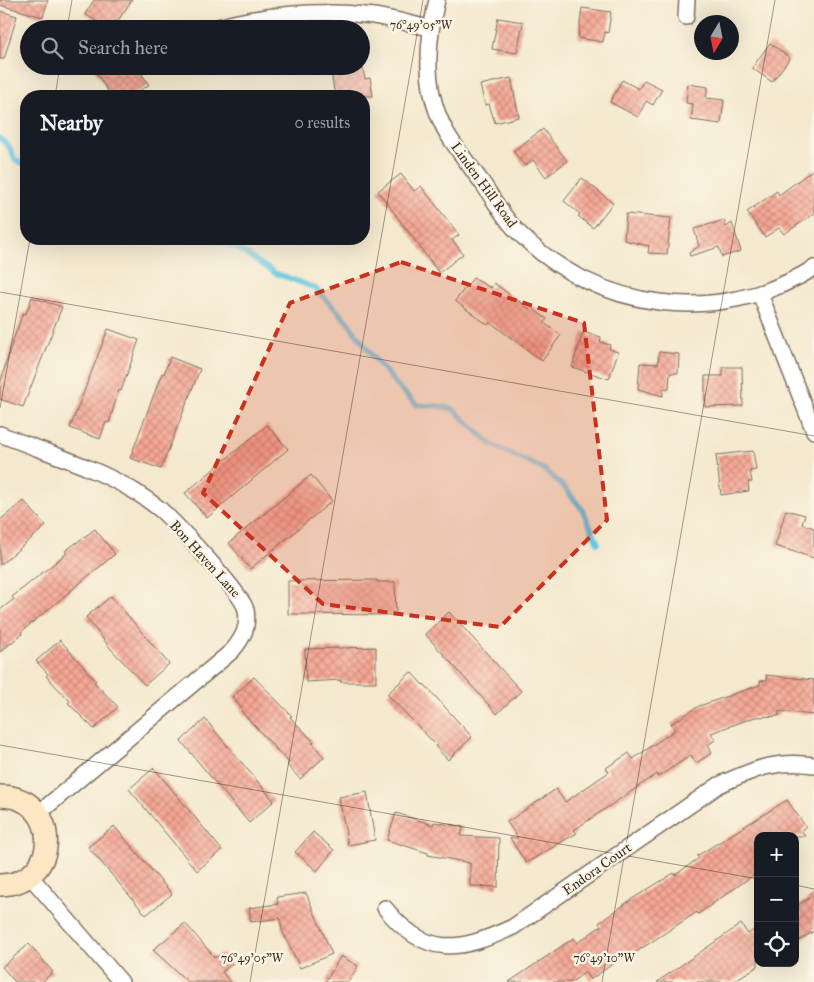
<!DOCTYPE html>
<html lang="en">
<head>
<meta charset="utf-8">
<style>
  :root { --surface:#171b24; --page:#20242c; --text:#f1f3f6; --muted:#9ea1a6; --line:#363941 }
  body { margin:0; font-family:"IM FELL Great Primer",serif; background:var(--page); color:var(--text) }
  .controls { position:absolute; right:15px; bottom:15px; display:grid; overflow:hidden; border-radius:10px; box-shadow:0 5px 20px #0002 }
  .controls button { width:45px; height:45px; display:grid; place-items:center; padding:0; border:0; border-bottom:1px solid var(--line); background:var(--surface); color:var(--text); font:25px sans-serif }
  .compass { position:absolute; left:694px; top:15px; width:45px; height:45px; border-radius:50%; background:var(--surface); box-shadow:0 5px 20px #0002; rotate:190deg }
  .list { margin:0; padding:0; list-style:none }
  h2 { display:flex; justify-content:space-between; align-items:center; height:65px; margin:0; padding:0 20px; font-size:21px }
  h2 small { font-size:16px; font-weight:400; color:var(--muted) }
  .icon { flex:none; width:28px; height:28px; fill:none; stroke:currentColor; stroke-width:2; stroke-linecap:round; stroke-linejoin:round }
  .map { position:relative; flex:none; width:814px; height:982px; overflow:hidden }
  .search { position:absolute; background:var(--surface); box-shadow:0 5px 20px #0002; left:20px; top:20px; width:350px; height:55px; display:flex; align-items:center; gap:12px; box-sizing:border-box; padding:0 18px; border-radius:28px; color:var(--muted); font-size:19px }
  .panel { position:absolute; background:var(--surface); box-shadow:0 5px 20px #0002; left:20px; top:90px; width:350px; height:155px; border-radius:20px }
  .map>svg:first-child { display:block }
</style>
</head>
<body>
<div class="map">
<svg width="814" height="982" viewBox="0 0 814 982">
  <defs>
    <pattern id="building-cross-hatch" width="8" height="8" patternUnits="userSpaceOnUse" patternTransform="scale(1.25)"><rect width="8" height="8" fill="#f6a795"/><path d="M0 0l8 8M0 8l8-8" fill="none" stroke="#c88879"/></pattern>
  </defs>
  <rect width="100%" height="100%" fill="#fcf5e5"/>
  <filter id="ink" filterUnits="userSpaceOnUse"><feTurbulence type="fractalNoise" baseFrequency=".02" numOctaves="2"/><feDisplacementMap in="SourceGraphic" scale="10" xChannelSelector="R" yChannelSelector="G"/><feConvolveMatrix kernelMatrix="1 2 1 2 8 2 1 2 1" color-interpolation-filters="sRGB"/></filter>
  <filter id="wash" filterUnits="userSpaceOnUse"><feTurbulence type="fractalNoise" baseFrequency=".0096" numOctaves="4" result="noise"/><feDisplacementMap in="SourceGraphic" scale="20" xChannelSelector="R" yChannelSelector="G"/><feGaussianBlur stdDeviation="1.12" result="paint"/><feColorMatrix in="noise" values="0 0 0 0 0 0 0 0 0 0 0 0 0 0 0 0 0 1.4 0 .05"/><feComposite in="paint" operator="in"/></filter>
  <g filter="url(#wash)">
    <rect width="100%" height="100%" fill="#f4e9cf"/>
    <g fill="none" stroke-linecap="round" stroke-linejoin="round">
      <!-- stream -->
      <path stroke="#63c7e1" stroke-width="5.5" d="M 0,138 L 10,148 L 15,160 L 26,165
        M 211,239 L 237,248 L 275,273 L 315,288 L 347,321 L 374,358 L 400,389 L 417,405 L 439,406 L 453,409 L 492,445 L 545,470 L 565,488 L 582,509 L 598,543"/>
    </g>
    <g id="blocks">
      <!-- building -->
      <path fill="url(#building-cross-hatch)" d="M 0,0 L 48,0 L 43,17 L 0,5 Z
        M 94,0 L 132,0 L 117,22 L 114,21 L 109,29 L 85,14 Z
        M 582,8 L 611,12 L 608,33 L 605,32 L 603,42 L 578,38 Z
        M 0,11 L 17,16 L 4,59 L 0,59 Z
        M 498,18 L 523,22 L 517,53 L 492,49 Z
        M 770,43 L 790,58 L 772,82 L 752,68 Z
        M 92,66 L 126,66 L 131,73 L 138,68 L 149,85 L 131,96 L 111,96 Z
        M 330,66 L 359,66 L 360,69 L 363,69 L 365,79 L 370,78 L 373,96 L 335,96 Z
        M 511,78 L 519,117 L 495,123 L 489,104 L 485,105 L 480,85 Z
        M 622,80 L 639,89 L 644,80 L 662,89 L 653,105 L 646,101 L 638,117 L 610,102 Z
        M 688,84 L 708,87 L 706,98 L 724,100 L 721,124 L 691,120 L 693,104 L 686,103 Z
        M 543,129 L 567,161 L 546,177 L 533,160 L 525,166 L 513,151 Z
        M 814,169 L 814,214 L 784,234 L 779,228 L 765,237 L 747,212 L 777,191 L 779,195 Z
        M 401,174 L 414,191 L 421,186 L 459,235 L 452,240 L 463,254 L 439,273 L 378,191 Z
        M 582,178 L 613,203 L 593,228 L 578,216 L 580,214 L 564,201 Z
        M 626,214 L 671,218 L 667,254 L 648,253 L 649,246 L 624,240 Z
        M 724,220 L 726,227 L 732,223 L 741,251 L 722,257 L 719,247 L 690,256 L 689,253 L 699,246 L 694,229 Z
        M 473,278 L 491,288 L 494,283 L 531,310 L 532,308 L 547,319 L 544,323 L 561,335 L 542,361 L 490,322 L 488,325 L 455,301 Z
        M 32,297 L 62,307 L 23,407 L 0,399 L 0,384 L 11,346 L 23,313 L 26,314 Z
        M 108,329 L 139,340 L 121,391 L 119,390 L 109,423 L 106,422 L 100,439 L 70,428 Z
        M 583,332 L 601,337 L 600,342 L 610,345 L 609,349 L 618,352 L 609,379 L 572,367 Z
        M 659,352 L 679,354 L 678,373 L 670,373 L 669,389 L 663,389 L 663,396 L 638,389 L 640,363 L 658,364 Z
        M 170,357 L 200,369 L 161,469 L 130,458 L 162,373 L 164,374 Z
        M 723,367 L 742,367 L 743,406 L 705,407 L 705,376 L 723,376 Z
        M 267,425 L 288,449 L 207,518 L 185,493 Z
        M 753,451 L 756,470 L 750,471 L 752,482 L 748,482 L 749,491 L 721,495 L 716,455 Z
        M 311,475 L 332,501 L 250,569 L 229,543 Z
        M 24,501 L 46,526 L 0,565 L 0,520 Z
        M 786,510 L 805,515 L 802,524 L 814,528 L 814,558 L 775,546 Z
        M 95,529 L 115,554 L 21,632 L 22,634 L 0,652 L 0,610 L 14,599 L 12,597 L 67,553 L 65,551 Z
        M 377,580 L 377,582 L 395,582 L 396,615 L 288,614 L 288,581 Z
        M 111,596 L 169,664 L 145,685 L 110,648 L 86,617 Z
        M 449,612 L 521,691 L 497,714 L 425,634 Z
        M 60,640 L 96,681 L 94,682 L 118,707 L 94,729 L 68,703 L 70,701 L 46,676 L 48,674 L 36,661 Z
        M 376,647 L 376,682 L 340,682 L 341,680 L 306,682 L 305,649 Z
        M 411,672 L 423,685 L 424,684 L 472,737 L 448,760 L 435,746 L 436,745 L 387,694 Z
        M 766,675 L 814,680 L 814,715 L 779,711 L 779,716 L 755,717 L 711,733 L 715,740 L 708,745 L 712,753 L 696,763 L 691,755 L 658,777 L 657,774 L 574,830 L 577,833 L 526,863 L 510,838 L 518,838 L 507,822 L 556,789 L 565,802 L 609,772 L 606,768 L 623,757 L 629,753 L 633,759 L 675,730 L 671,724 L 699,706 L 760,685 L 760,681 L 767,680 Z
        M 254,677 L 292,716 L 290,717 L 314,742 L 312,743 L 324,757 L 300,779 L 287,765 L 289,763 L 241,711 L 243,710 L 232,697 Z
        M 205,719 L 274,801 L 249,823 L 181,741 Z
        M 154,768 L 222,850 L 197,871 L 129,789 Z
        M 367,792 L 375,840 L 348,845 L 339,797 Z
        M 787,800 L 806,827 L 801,830 L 805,836 L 758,836 L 758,872 L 698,914 L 697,912 L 630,956 L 628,953 L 590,980 L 585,972 L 572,982 L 509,982 L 574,938 L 577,943 L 601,926 L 599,923 L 632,899 L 674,873 L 675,875 L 699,858 L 697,856 Z
        M 396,813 L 433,825 L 434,822 L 463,827 L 461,836 L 499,838 L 498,887 L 470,886 L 470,863 L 428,855 L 428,853 L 387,840 Z
        M 114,826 L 172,894 L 146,915 L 88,847 Z
        M 313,832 L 334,850 L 317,871 L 295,852 Z
        M 306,893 L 332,954 L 300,968 L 282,930 L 280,918 L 251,922 L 249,908 L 278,904 L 277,897 Z
        M 814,895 L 814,931 L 795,943 L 795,907 Z
        M 185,923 L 215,958 L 222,953 L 232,964 L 222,972 L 230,982 L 188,982 L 153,950 Z
        M 741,924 L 748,934 L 758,927 L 758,966 L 732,982 L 657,982 Z
        M 29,944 L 53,972 L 42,982 L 15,982 L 2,967 Z
        M 341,956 L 358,966 L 348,982 L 325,982 Z"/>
    </g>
  </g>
  <g filter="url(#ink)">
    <use href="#blocks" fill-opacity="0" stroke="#7c6d5c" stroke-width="1"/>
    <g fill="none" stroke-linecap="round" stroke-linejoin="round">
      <defs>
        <path id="street" d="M 437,0 C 426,46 423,93 448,135 C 458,151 470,166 481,181 C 493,198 504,219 519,233 C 598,312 719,327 814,268
          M 686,17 L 687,0
          M 211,29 C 262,14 320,9 374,16 C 393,19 411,24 430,28
          M 760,294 L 814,431
          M 0,434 C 44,452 93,466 134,491 C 143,497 154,504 162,511 C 177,525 243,594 246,610 C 249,627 243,638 232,651 L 39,813
          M 30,876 L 121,982
          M 385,908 C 425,958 459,952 513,927 L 719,785 C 752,770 776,759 814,765"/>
        <path id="secondary" d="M 0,796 C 62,796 62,884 0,885"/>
      </defs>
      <!-- street casing -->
      <use href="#street" stroke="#7c6d5c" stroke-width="18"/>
      <!-- secondary casing -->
      <use href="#secondary" stroke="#7c6d5c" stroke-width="24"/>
      <!-- street -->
      <use href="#street" stroke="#fff" stroke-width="15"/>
      <!-- secondary -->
      <use href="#secondary" stroke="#fce6c4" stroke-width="21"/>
    </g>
  </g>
  <!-- marked area -->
  <path fill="#c8321e" fill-opacity="0.2" stroke="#c8321e" stroke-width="4" stroke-dasharray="10 6" stroke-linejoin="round" d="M 401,262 L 584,323 L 607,520 L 500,627 L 323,604 L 203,493 L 290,303 Z"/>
  <!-- ticks -->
  <path fill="none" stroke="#3b2a1e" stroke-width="1" stroke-opacity="0.45" d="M 67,29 L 72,0M 55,96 L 60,66M 0,292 L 814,436M 0,408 L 30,239M 0,745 L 758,879M 795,885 L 814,889M 250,982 L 423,0M 602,982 L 775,0"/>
  <g text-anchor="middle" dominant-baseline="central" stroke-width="4.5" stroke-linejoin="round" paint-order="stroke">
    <!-- street labels -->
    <g font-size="14" fill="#3b2a1e" stroke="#fcf5e5">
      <text transform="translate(484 185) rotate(54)">Linden Hill Road</text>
      <text transform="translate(205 559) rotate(48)">Bon Haven Lane</text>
      <text transform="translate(597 869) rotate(-35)">Endora Court</text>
    </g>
  </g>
  <g font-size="12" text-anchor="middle" fill="#3b2a1e" stroke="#fcf5e5" stroke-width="4.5" stroke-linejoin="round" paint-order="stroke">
    <text x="421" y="29">76°49'05"W</text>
    <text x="252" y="962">76°49'05"W</text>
    <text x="604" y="962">76°49'10"W</text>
  </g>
</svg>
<div class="controls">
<button>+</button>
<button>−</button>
<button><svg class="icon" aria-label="locate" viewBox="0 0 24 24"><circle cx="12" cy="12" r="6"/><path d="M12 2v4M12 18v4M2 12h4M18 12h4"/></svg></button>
</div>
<svg class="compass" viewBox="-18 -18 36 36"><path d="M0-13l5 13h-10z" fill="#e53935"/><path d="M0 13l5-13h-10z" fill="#9ea1a6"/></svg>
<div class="search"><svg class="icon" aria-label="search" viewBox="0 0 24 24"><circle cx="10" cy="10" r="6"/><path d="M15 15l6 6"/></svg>Search here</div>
<section class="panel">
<h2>Nearby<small>0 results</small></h2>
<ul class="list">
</ul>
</section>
</div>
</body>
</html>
